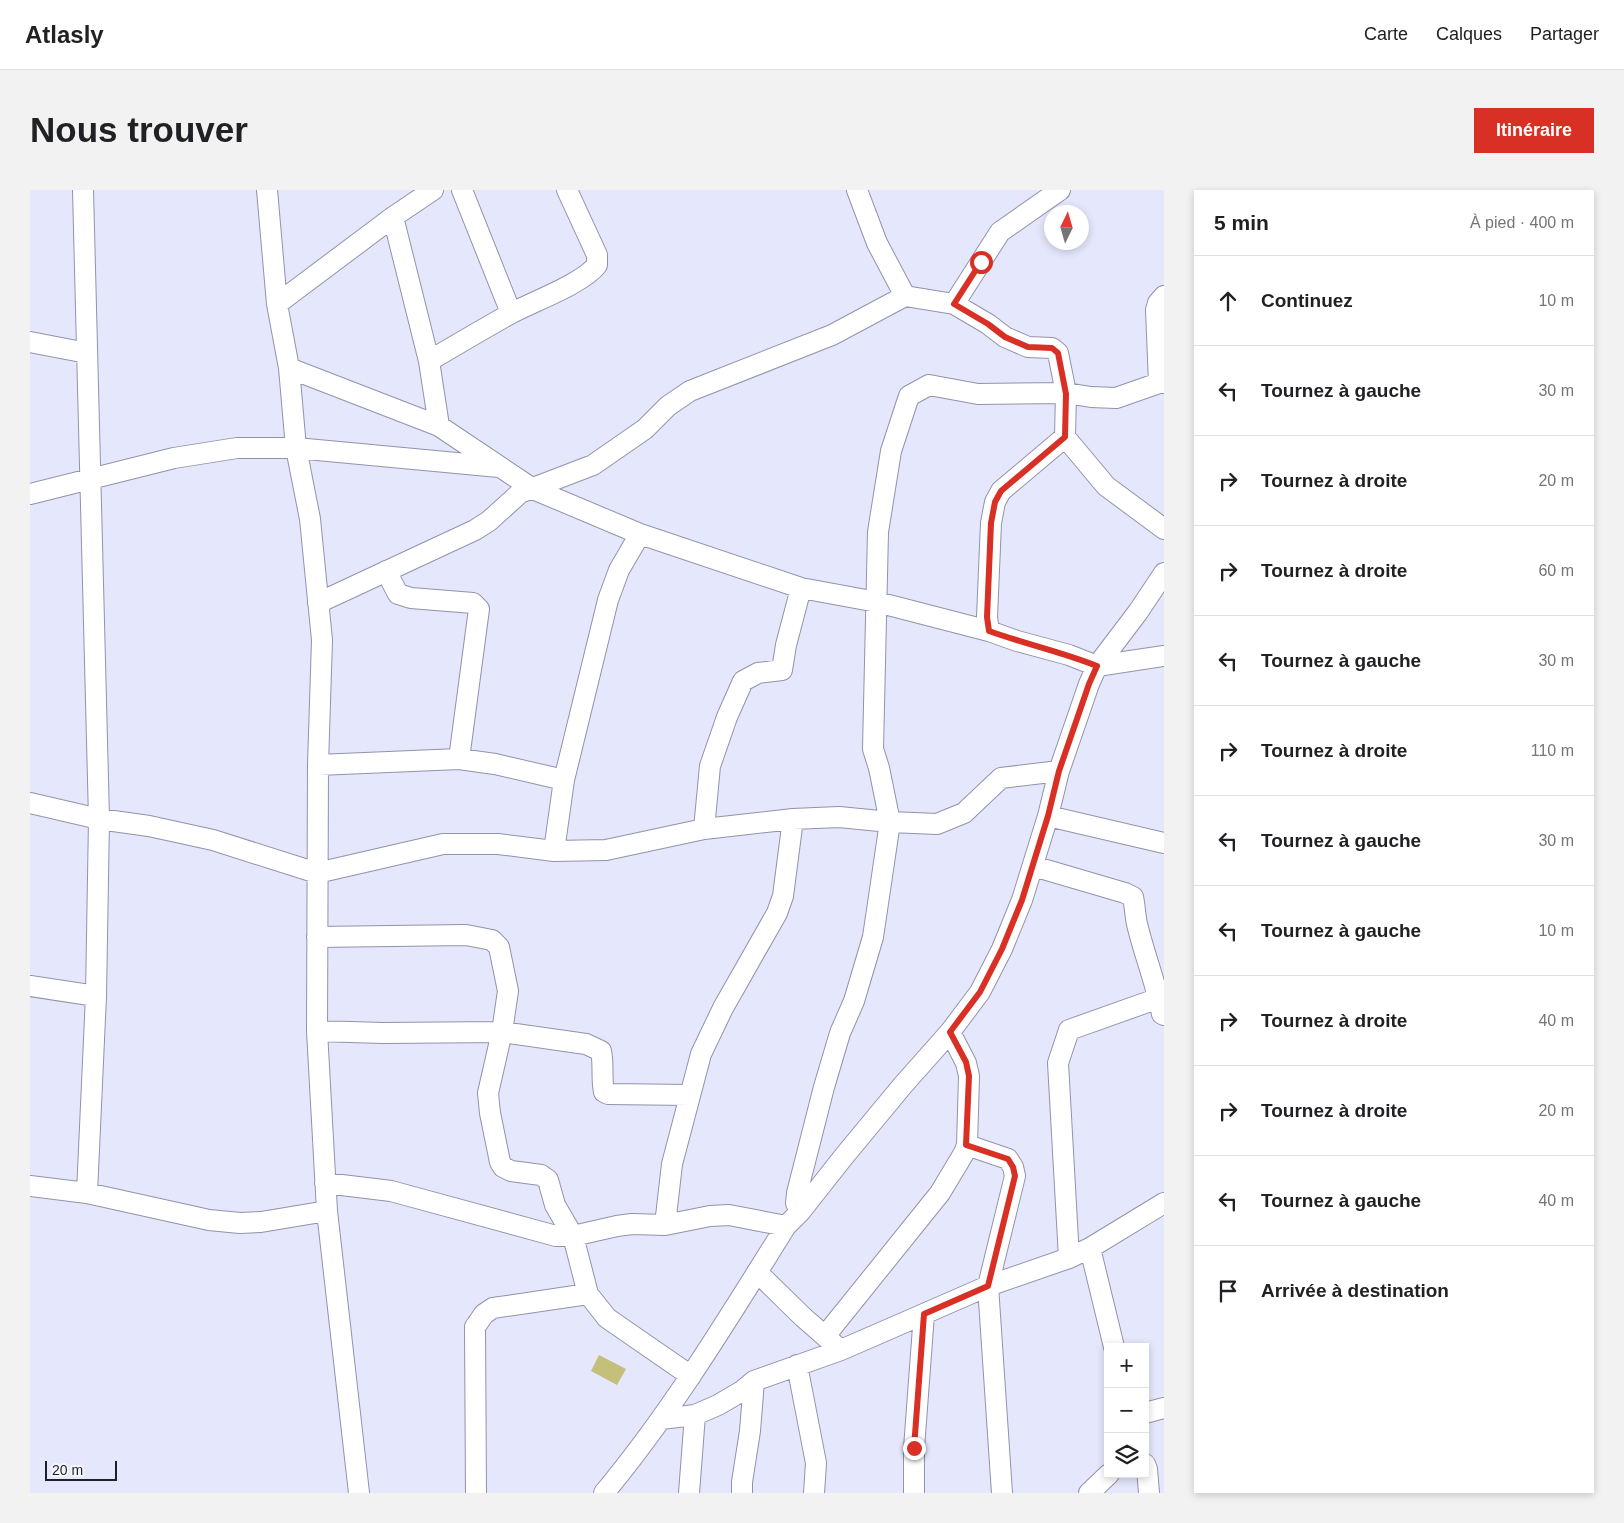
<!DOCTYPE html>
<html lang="fr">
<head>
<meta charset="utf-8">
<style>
  :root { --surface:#fff; --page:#f2f2f2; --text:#202124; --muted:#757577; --line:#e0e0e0; --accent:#d93025 }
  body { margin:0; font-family:Arial,sans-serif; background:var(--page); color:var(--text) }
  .controls { position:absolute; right:15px; bottom:15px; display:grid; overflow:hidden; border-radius:0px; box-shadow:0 2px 8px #0003 }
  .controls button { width:45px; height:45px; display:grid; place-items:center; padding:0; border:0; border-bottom:1px solid var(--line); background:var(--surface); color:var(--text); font:25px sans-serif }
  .compass { position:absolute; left:1014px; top:15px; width:45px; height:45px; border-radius:50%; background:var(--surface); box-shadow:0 2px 8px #0003; rotate:5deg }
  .scale { position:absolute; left:15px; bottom:12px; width:72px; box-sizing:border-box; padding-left:5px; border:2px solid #1e1f28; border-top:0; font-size:14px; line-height:18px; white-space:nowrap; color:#1e1f28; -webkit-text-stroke:4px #f5f6fb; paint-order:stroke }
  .stop { position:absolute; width:15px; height:15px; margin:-11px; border:4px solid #d93025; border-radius:50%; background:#fff }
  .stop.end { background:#d93025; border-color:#fff; box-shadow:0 1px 5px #0008 }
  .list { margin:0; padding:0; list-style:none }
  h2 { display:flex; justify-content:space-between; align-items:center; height:65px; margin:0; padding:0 20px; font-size:21px }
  h2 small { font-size:16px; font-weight:400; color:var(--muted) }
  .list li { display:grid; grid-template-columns:32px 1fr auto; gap:15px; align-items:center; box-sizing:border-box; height:90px; padding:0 20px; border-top:1px solid var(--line) }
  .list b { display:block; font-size:19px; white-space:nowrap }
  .list em { font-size:16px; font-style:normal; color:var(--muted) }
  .icon { flex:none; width:28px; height:28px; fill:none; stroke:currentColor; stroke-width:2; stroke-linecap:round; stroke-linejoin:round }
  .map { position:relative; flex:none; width:1134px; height:1303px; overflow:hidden; border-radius:0px }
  header { display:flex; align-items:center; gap:30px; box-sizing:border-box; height:70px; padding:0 25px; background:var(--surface); border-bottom:1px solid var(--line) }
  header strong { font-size:24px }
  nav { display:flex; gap:28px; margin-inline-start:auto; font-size:18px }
  .intro { display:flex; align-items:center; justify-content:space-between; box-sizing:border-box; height:120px; padding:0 30px }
  h1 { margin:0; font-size:35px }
  .button { padding:12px 22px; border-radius:0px; background:var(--accent); color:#fff; font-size:18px; font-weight:700 }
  main { display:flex; gap:30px; padding:0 30px }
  aside { flex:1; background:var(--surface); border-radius:0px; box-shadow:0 2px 8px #0003 }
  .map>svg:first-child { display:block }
</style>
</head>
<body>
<header>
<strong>Atlasly</strong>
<nav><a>Carte</a><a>Calques</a><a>Partager</a></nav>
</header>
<div class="intro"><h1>Nous trouver</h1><a class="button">Itinéraire</a></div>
<main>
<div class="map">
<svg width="1134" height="1303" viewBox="0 0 1134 1303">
  <rect width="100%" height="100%" fill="#e5e7fc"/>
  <!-- building -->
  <path fill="#c4c07c" d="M 569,1165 L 596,1179 L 587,1195 L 561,1181 Z"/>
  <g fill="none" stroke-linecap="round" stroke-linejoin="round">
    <defs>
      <path id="street" d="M 53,0 L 69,629 L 66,806 L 57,1003
        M 237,0 L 247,114 L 259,178 L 266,258 L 280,329 L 292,450 L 288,575 L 287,841 L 297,1021 L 329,1303
        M 432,0 L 481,123
        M 827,0 L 847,53 L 875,106 L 924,114 L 958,134 L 975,147 L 998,157 L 1022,158 L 1028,163 L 1036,203 L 1035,247 L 1076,296 L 1134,339
        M 363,27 L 399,171 L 409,236
        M 247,114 L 363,27 L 403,0
        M 924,114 L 970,42 L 1030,0
        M 0,152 L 57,163
        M 399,171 C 426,155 453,139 480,124 C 504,111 552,94 567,75 L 567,65 L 537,0
        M 259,178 L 409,236 L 503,299 L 610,344 L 771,398 L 847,412 L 959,441 L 987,451 L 1039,465 L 1067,476 L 1134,466
        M 1129,193 L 1126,120 L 1128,113 L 1134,106
        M 0,304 L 144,268 L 207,258 L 266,258 L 469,277
        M 356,381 L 368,404 L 381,408 L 443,413 L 449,419 L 429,569
        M 288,413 L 445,340 L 459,331 L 490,303 L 563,275 L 615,239 L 638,216 L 660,201 L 802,145 L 875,106
        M 959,441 L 957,427 L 961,333 L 965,312 L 971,301 L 1035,247
        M 288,575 L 429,569 L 465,574 L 534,590
        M 0,613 L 69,629 L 119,636 L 183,650 L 287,683 L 413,654 L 468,654 L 524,661 L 576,660 L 674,639 L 763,629 L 809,627 L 860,632 L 907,634 L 934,623 L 971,588 L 1029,581
        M 1018,626 L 1134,653
        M 674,639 L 680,576 L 697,527 L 713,491 L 728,483 L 752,480 L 756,455 L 771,398
        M 524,661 L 534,590 L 578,410 L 589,380 L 610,344
        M 1003,676 L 1095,703 L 1103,707 C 1105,716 1105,725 1107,734 C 1114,764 1126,793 1132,824 L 1134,825
        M 287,747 L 436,745 L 462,750 L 469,757 L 478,801 L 472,842 L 458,903 L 460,923 L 470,972 L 473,977 L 481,981 L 511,985 L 518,990 L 525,1015 L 543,1046 L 558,1104 L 577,1128 L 661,1186
        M 0,796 L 66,806
        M 287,841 L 353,843 L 472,842 L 556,854 L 571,861 C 574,875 571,888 574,902 L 578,904 L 660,905
        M 937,955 L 978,969 L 983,977 L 985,986 L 958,1096 L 972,1303
        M 295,993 L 361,1001 L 526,1046 L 543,1046 L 587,1036 L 602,1034 L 635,1035 L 680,1026 L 699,1025 L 756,1036
        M 0,996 L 57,1003 L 179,1030 L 210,1033 L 231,1032 L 297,1021
        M 770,1022 L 766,1013 L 767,1003 L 794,897 L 810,843 L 824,811 L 843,747 L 860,632 L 849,578 L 843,559 L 848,342 L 861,261 L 879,206 L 899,195 L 948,204 L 1036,203 L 1061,207 L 1086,208 L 1129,193 L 1134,193
        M 635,1035 L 642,974 L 671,864 L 693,818 L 747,723 L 753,706 L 763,629
        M 1060,1058 L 1084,1157
        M 1039,1068 L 1028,873 L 1039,840 L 1129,808
        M 727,1082 L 773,1127 L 805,1155
        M 795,1146 L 910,1003 L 934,963 L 937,955 L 939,886 L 936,873 L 920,842
        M 767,1175 L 786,1273 L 784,1303
        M 1115,1223 L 1134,1218
        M 631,1229 L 665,1225 L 688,1215 L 712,1201 L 724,1191 L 811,1160 L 958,1096 L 1039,1068 L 1060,1058 L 1134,1013
        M 1115,1274 L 1117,1279 L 1119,1303
        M 446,1303 L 445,1137 L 454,1124 L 463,1118 L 558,1104
        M 574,1303 C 643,1220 699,1127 756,1036 L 770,1022 L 815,965 L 873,895 L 920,842 L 950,802 L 972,759 L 992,710 L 1018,626 L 1029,581 L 1059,494 L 1067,476 L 1108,422 L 1134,383
        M 659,1303 L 665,1225
        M 712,1303 L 712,1292 L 720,1241 L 724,1191
        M 884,1303 L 884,1258 L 894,1124
        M 1059,1303 L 1079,1284"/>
    </defs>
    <!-- street casing -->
    <use href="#street" stroke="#9193aa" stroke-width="22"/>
    <!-- street -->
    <use href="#street" stroke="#fff" stroke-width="20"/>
  </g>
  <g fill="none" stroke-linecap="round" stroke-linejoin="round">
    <!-- route -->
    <path stroke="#d93025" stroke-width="6" d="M 884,1258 L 894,1124 L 958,1096 L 985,986 L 983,977 L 978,969 L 936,955 L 939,886 L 936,872 L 920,842 L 950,802 L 972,759 L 992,710 L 1018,626 L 1029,581 L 1059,494 L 1067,476 C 1032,462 995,454 959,441 L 957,427 L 961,333 L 965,312 L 971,301 L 1035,247 L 1036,204 L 1028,163 L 1022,158 L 998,157 L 975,147 L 958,134 L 924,114 L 951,72"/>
  </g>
</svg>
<div class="controls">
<button>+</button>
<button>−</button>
<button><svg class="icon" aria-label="layers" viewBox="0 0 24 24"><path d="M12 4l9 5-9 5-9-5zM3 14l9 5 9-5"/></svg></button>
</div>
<svg class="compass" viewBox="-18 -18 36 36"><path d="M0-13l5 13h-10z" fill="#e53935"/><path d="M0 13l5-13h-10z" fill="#757577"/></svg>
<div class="scale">20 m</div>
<div class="stop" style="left:951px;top:72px"></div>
<div class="stop end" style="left:884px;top:1258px"></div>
</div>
<aside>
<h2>5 min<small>À pied · 400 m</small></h2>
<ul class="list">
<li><svg class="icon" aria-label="ahead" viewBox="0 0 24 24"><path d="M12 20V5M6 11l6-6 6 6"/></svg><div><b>Continuez</b></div><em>10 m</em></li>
<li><svg class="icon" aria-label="left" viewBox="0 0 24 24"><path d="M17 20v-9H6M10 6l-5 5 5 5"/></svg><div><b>Tournez à gauche</b></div><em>30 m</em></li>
<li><svg class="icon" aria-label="right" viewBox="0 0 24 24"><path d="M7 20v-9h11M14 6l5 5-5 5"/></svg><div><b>Tournez à droite</b></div><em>20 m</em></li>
<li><svg class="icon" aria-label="right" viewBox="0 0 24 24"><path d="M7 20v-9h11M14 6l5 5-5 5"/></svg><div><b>Tournez à droite</b></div><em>60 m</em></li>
<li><svg class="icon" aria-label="left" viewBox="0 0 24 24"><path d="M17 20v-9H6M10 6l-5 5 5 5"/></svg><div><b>Tournez à gauche</b></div><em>30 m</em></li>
<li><svg class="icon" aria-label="right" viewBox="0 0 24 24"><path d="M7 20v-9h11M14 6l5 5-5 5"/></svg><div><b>Tournez à droite</b></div><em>110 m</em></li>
<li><svg class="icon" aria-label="left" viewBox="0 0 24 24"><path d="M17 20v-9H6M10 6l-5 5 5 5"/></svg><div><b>Tournez à gauche</b></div><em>30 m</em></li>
<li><svg class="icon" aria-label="left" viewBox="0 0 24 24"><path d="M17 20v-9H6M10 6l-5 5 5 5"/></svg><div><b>Tournez à gauche</b></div><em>10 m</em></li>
<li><svg class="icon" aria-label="right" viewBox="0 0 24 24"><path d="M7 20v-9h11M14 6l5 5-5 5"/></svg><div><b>Tournez à droite</b></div><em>40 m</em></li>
<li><svg class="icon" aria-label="right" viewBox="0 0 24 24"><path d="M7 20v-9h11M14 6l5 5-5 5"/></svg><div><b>Tournez à droite</b></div><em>20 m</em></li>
<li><svg class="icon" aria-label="left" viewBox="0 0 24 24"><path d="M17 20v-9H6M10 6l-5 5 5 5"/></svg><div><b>Tournez à gauche</b></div><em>40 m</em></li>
<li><svg class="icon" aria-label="arrive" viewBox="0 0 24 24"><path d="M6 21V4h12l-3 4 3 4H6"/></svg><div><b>Arrivée à destination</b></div></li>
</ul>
</aside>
</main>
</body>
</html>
